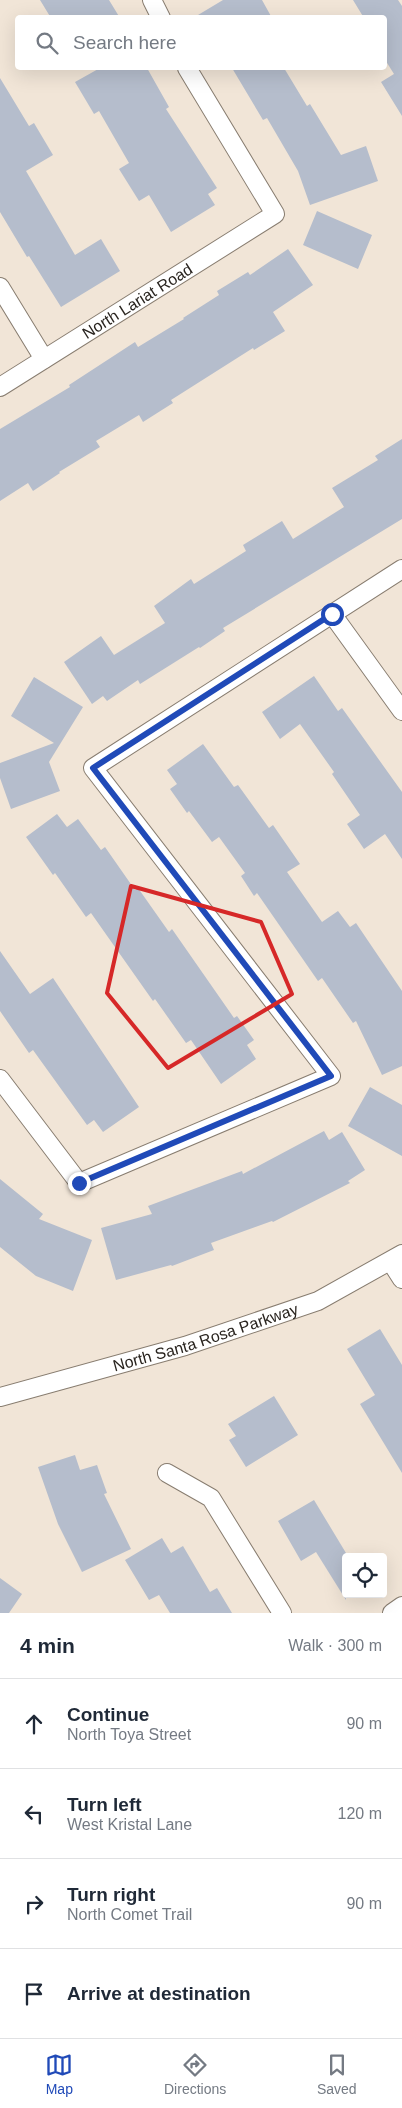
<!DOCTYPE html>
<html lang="en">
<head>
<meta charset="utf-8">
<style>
  :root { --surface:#fff; --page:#f2f2f3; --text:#1f2937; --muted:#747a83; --line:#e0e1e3; --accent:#204ab8 }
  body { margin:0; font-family:Arial,sans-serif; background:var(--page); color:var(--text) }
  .controls { position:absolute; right:15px; bottom:15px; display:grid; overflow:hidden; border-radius:5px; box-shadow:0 5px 20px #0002 }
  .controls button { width:45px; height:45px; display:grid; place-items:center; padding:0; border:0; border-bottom:1px solid var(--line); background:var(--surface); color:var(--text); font:25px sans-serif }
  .stop { position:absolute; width:15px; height:15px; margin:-11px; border:4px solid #204ab8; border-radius:50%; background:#fff }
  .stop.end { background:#204ab8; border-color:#fff; box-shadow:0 1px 5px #0008 }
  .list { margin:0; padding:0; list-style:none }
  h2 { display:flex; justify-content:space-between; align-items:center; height:65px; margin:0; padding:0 20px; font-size:21px }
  h2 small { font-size:16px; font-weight:400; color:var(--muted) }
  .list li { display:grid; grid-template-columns:32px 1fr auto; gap:15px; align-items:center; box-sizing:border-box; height:90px; padding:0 20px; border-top:1px solid var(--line) }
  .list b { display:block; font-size:19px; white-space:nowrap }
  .list p { margin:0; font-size:16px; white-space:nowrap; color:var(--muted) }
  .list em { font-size:16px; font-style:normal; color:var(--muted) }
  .icon { flex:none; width:28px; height:28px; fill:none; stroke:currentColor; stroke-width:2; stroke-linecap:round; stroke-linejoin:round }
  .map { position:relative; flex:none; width:402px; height:1613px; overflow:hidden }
  .search { position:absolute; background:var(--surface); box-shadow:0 5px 20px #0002; left:15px; right:15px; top:15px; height:55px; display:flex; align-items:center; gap:12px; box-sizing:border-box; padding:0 18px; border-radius:5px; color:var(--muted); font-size:19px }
  .sheet { height:425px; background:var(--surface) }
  nav { display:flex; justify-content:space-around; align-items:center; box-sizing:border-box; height:70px; border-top:1px solid var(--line); background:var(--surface); font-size:14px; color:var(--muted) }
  nav a { display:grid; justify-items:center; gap:2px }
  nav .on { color:var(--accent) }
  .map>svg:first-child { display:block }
</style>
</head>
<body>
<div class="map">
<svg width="402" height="1613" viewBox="0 0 402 1613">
  <rect width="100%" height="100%" fill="#f1e5d7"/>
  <!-- building -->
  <path fill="#b5bdcc" d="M 40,0 L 109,0 L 120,18 L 51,18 Z
    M 223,0 L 262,0 L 272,18 L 193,18 Z
    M 353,0 L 398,0 L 402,6 L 402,116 L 381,82 L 394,74 L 384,58 L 384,18 L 364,18 Z
    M 100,68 L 147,68 L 169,107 L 166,109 L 217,188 L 208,194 L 215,205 L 171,232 L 149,195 L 139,201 L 119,169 L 129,163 L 99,111 L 94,114 L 75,82 Z
    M 232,68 L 284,68 L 307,106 L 310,104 L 341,155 L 366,146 L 378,181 L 310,205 L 298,171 L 267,118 L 263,120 Z
    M 0,78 L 29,126 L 34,123 L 53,155 L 26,171 L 75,255 L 101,239 L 120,271 L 61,307 L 29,256 L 27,257 L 0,212 Z
    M 317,211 L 372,235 L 358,269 L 303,245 Z
    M 288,249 L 313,285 L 273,312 L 285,331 L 254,350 L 253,348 L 171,400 L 173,403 L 143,422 L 139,415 L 96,441 L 100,447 L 59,472 L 60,473 L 33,491 L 28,483 L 0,501 L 0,429 L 70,387 L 69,385 L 135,342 L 138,347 L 184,319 L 183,318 L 219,295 L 217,291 L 248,272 L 250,275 Z
    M 402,439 L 402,519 L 223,628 L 225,631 L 200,648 L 199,647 L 140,684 L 138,680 L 107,701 L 103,696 L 92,704 L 64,662 L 101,636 L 114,655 L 165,623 L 154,606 L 191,579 L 194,584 L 246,551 L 243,545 L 282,521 L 293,539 L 344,507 L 332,488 L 378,460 L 375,456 Z
    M 314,676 L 338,711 L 342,708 L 402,792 L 402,859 L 385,834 L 364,849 L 347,824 L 360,815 L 332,774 L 334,772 L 300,724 L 280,739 L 262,712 Z
    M 34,677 L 83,707 L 49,762 L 60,791 L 11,809 L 0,778 L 0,763 L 54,743 L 11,716 Z
    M 203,744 L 234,787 L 238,785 L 269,828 L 273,825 L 300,864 L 287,872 L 322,922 L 338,911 L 350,927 L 356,923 L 402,991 L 402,1066 L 382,1075 L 356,1021 L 353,1023 L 322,978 L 318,981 L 257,893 L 254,896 L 241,876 L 245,873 L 219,837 L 212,842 L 189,811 L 187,813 L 170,789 L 177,784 L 167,770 Z
    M 57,814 L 67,827 L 78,819 L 101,850 L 105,847 L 135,890 L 138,888 L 169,932 L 172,929 L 234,1018 L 237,1016 L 254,1040 L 247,1045 L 256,1059 L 221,1084 L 191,1040 L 186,1043 L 155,999 L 153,1001 L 91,913 L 86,917 L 55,873 L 53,875 L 26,837 Z
    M 0,951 L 30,994 L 53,978 L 139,1107 L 103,1132 L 94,1120 L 87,1125 L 33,1050 L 29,1053 L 0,1011 Z
    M 370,1087 L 402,1105 L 402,1156 L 348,1126 Z
    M 324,1131 L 329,1140 L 342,1132 L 365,1170 L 348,1181 L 350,1183 L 273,1222 L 272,1221 L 211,1243 L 214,1250 L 172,1266 L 171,1265 L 116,1280 L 101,1228 L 152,1214 L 148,1206 L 242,1171 L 243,1174 Z
    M 0,1179 L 43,1214 L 39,1219 L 92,1240 L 73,1291 L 36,1276 L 0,1247 Z
    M 380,1329 L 402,1365 L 402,1473 L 360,1404 L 375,1395 L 347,1349 Z
    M 274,1396 L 298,1435 L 246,1467 L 229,1440 L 236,1436 L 228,1424 Z
    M 75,1455 L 80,1470 L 97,1465 L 107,1493 L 104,1494 L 131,1549 L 82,1572 L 58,1524 L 38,1467 Z
    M 314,1500 L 346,1553 L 346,1600 L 316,1552 L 301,1561 L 278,1521 Z
    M 162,1538 L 171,1553 L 183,1546 L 210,1592 L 217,1588 L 232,1613 L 170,1613 L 159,1595 L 149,1600 L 125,1560 Z
    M 0,1578 L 22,1594 L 9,1613 L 0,1613 Z"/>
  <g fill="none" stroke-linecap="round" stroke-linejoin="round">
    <defs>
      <g id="street">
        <path d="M 152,0 L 161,18"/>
        <path d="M 0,287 L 44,359"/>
        <path id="s1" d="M 0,387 L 275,214 L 187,68"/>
        <path d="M 332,614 L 402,711"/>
        <path d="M 0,1079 L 79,1183 L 331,1076 L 93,768 L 402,569"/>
        <path d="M 391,1262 L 402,1279"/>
        <path id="s2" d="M 0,1397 L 185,1346 L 318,1301 L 402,1254"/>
        <path d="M 167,1473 L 211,1498 L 282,1613"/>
        <path d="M 392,1613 L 402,1606"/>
      </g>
    </defs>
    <!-- street casing -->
    <use href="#street" stroke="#887d70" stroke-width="20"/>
    <!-- street -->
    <use href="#street" stroke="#fff" stroke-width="18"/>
  </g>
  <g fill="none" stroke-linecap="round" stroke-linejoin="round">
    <!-- route -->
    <path stroke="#204ab8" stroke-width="6" d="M 79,1183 L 331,1076 L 93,768 L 332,614"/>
  </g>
  <!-- marked area -->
  <path fill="none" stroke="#d62828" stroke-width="4" stroke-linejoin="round" d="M 131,886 L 261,922 L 292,994 L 168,1068 L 107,993 Z"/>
  <g text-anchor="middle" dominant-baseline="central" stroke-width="5" stroke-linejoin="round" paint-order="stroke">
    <!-- street labels -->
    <g font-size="16" fill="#29241f" stroke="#f1e5d7">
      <text stroke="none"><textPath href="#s1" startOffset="162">North Lariat Road</textPath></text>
      <text stroke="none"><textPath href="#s2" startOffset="214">North Santa Rosa Parkway</textPath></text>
    </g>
  </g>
</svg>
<div class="controls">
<button><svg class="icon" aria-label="locate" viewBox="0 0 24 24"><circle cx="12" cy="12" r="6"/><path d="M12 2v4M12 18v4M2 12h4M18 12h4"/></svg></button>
</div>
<div class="stop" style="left:332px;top:614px"></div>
<div class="stop end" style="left:79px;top:1183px"></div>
<div class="search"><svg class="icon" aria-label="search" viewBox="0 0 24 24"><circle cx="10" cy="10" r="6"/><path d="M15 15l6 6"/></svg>Search here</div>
</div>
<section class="sheet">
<h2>4 min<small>Walk · 300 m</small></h2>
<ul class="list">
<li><svg class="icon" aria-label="ahead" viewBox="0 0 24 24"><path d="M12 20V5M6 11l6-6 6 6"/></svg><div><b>Continue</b><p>North Toya Street</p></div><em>90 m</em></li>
<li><svg class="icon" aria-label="left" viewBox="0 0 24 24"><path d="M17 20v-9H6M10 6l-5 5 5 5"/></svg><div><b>Turn left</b><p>West Kristal Lane</p></div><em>120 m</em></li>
<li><svg class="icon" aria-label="right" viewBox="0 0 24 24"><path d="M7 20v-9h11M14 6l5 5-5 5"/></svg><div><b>Turn right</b><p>North Comet Trail</p></div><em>90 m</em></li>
<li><svg class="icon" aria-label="arrive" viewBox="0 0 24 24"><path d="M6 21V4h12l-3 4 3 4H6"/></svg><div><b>Arrive at destination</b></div></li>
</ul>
</section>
<nav>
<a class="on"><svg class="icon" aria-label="map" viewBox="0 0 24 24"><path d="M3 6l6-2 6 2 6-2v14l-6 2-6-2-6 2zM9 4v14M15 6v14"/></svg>Map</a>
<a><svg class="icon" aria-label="directions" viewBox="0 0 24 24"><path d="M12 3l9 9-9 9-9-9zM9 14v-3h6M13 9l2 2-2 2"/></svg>Directions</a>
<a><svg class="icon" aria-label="saved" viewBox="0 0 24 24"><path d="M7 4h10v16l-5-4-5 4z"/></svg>Saved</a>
</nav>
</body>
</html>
